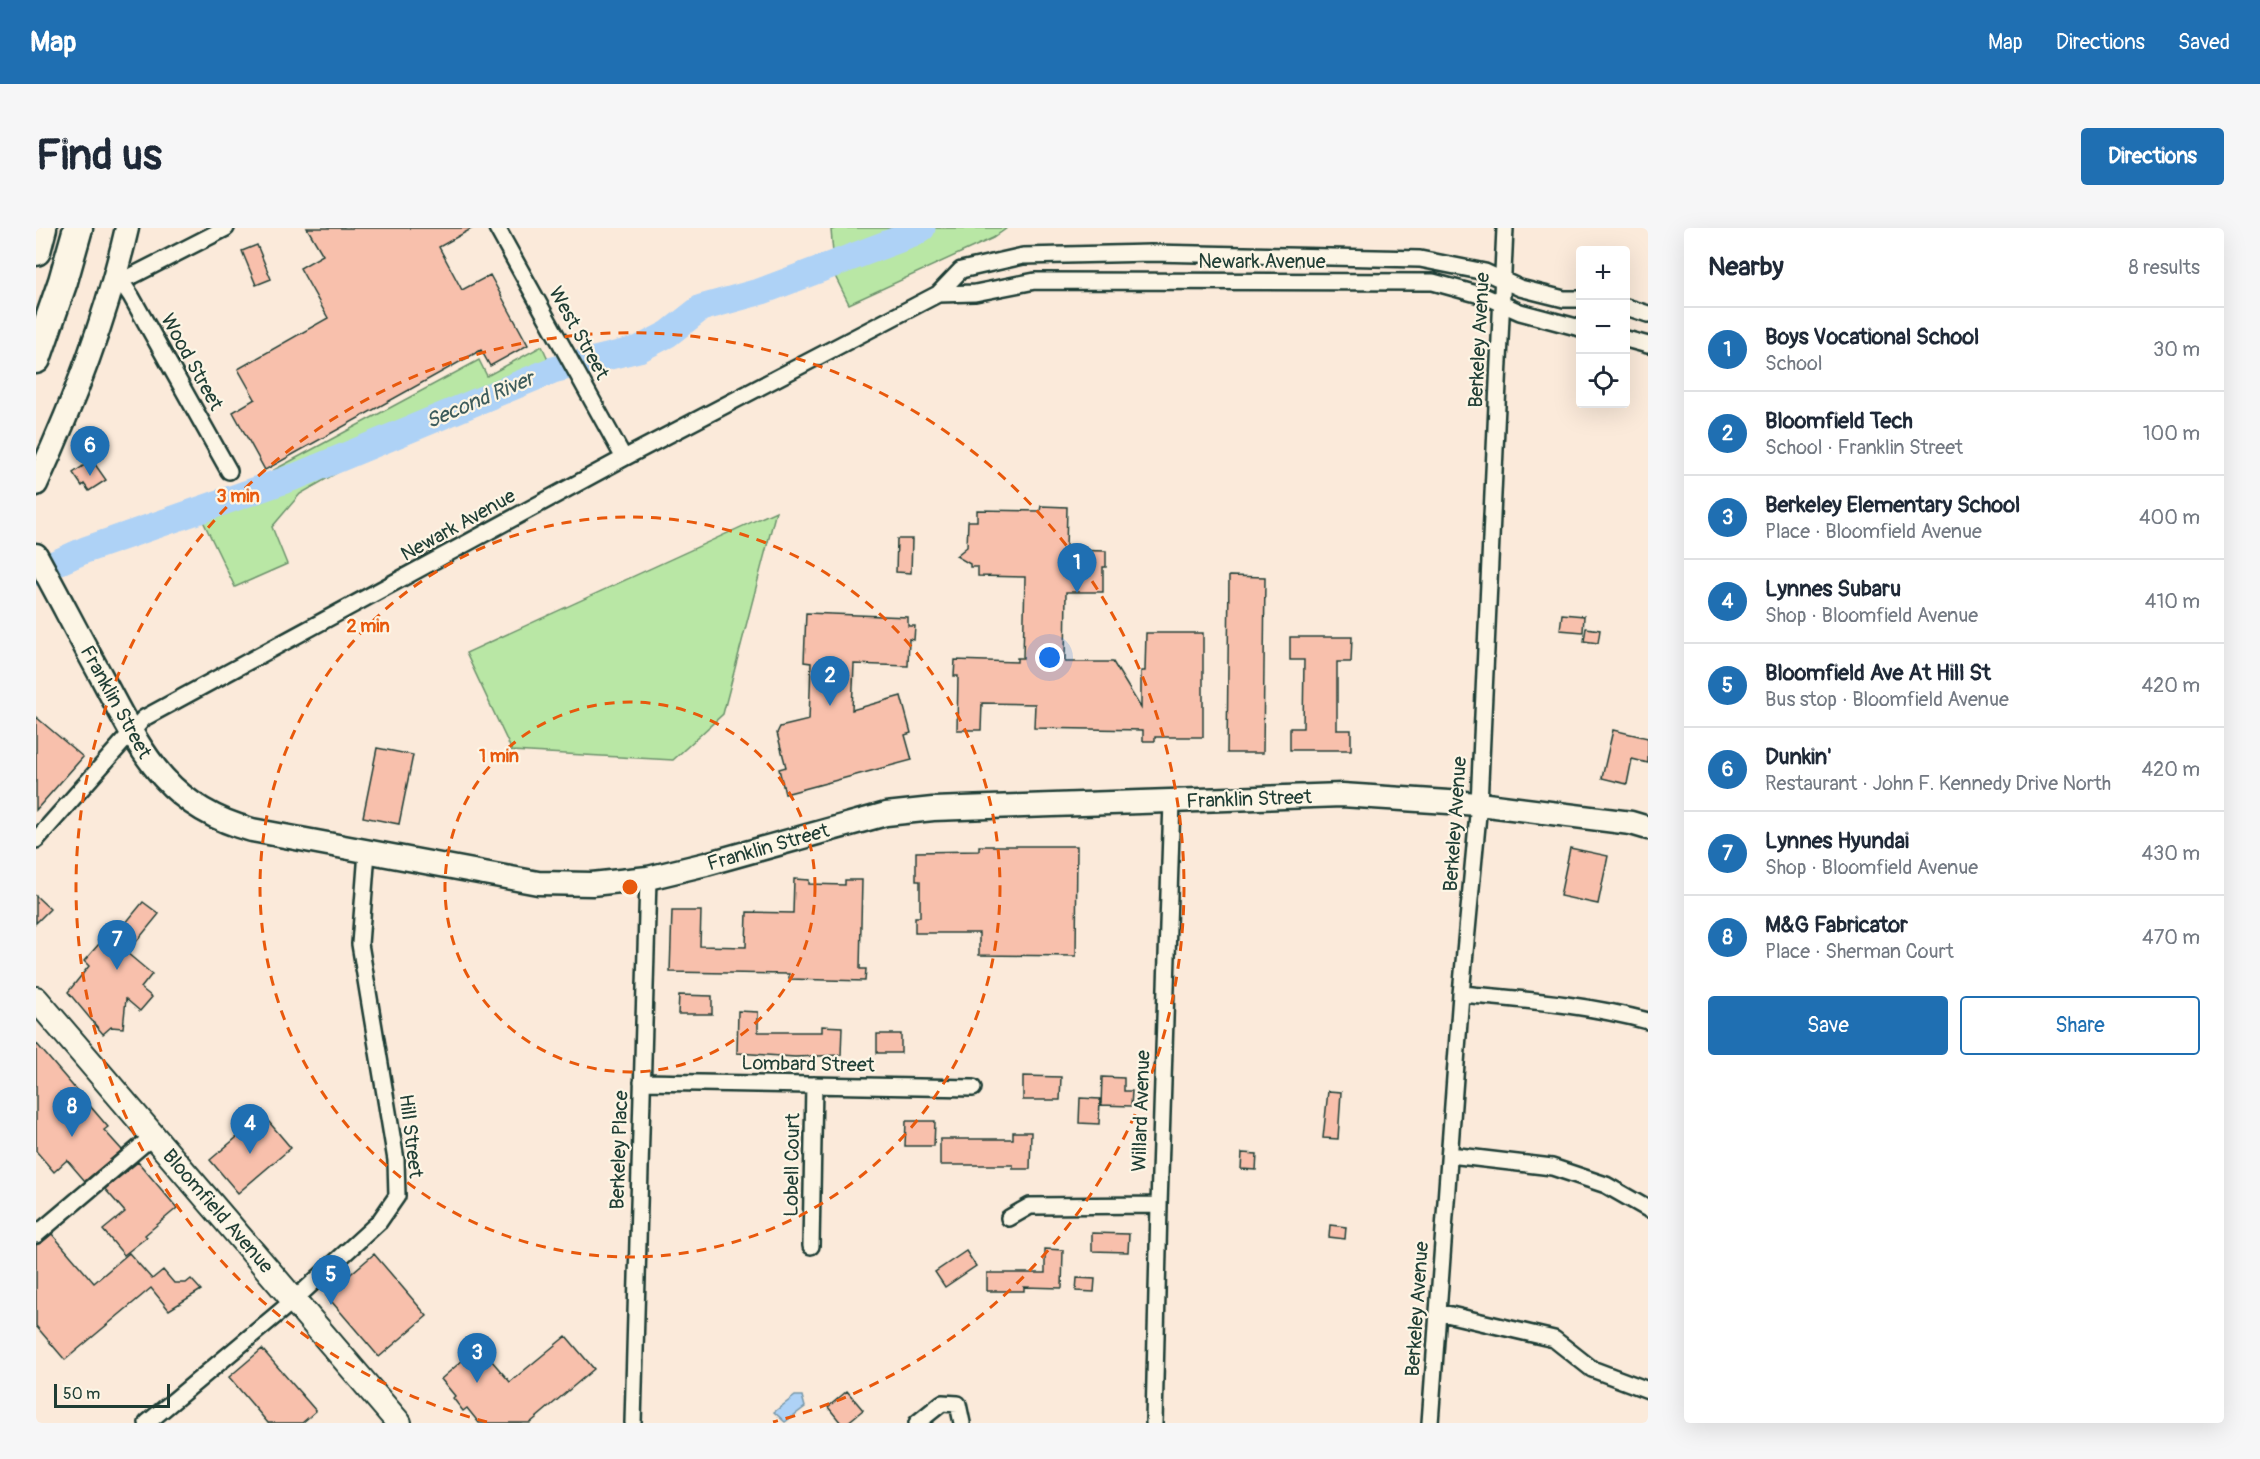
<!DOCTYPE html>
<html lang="en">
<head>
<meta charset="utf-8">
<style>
  :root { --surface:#fff; --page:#f6f6f7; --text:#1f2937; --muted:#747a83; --line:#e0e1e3; --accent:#1f6fb2 }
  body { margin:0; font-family:Pangolin,sans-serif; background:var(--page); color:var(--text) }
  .controls { position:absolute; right:18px; top:18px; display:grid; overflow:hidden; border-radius:6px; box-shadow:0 6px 24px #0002 }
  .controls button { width:54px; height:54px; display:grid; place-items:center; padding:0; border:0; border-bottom:2px solid var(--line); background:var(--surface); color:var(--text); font:30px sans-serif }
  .scale { position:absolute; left:18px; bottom:15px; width:116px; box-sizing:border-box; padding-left:6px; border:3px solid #1f3d34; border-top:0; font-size:16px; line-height:21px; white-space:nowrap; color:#1f3d34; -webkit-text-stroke:4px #fcf5e5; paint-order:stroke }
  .you { position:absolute; left:1014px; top:430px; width:21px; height:21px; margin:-15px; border:4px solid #fff; border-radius:50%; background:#1a73e8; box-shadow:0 0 0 9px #1a73e833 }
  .badge { display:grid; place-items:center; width:39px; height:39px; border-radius:50%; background:var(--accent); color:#fff; font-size:20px; font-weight:700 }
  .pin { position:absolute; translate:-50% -50px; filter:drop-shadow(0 2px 3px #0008) }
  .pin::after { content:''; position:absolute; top:32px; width:21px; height:18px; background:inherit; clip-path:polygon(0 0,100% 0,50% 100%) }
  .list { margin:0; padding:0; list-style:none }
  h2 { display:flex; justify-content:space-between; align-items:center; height:78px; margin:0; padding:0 24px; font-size:26px }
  h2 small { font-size:20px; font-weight:400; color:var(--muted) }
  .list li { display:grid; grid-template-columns:39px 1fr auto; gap:18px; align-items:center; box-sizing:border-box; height:84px; padding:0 24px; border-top:2px solid var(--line) }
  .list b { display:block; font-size:22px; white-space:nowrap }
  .list p { margin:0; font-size:20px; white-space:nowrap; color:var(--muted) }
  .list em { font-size:20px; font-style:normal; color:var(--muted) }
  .actions { display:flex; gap:12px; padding:18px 24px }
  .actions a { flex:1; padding:14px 0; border:2px solid var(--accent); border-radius:6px; text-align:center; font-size:21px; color:var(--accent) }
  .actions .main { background:var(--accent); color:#fff }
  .icon { flex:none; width:33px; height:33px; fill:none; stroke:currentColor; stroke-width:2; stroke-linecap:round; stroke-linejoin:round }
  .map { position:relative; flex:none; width:1612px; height:1195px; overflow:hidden; border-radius:6px }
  header { display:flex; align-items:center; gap:36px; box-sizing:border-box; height:84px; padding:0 30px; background:var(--accent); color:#fff }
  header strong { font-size:28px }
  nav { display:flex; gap:33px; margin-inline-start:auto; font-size:21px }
  .intro { display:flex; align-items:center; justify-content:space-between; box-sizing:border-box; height:144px; padding:0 36px }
  h1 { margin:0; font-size:42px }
  .button { padding:15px 27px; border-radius:6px; background:var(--accent); color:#fff; font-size:21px; font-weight:700 }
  main { display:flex; gap:36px; padding:0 36px }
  aside { flex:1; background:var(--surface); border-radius:6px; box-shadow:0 6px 24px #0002 }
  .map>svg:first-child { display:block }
</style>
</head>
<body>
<header>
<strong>Map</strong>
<nav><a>Map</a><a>Directions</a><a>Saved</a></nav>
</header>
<div class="intro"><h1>Find us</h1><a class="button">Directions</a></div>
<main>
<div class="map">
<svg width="1612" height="1195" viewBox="0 0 1612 1195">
  <rect width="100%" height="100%" fill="#fbeada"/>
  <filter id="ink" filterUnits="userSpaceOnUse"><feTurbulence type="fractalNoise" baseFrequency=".0167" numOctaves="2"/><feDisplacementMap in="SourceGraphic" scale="12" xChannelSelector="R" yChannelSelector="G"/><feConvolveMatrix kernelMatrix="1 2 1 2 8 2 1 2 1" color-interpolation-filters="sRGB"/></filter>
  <g filter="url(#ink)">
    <!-- green -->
    <path fill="#b9e7a5" stroke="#6c926c" stroke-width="1.5" d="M 802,0 L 971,0 L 957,10 L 813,76 L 799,48 L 795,2 Z
      M 506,118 L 517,142 L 387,195 L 264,266 L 236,299 L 251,336 L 199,359 L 167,293 L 238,242 L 443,132 L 451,148 Z
      M 740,283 L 687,486 L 637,532 L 476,523 L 430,425 Z"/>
    <!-- water -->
    <path fill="#aed2f6" stroke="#7596a8" stroke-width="1.5" d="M 759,1168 L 766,1168 L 769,1179 L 749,1194 L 738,1184 Z"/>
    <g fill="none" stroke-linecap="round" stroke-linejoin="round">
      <!-- river -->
      <path stroke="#aed2f6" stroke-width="27" d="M 0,344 L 49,322 L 261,248 L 517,142 L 603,121 L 632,106 L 665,80 L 726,63 L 877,6 L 886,0"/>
    </g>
    <!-- building -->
    <path fill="#f8c0ac" stroke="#1f3d34" stroke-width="1.5" d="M 271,0 L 437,0 L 403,19 L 426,62 L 454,47 L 492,117 L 454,138 L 445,122 L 229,242 L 197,184 L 219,171 L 202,141 L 292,90 L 264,40 L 287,27 Z
      M 221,17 L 235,51 L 220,57 L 206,23 Z
      M 56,232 L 70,252 L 53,263 L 48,256 L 46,258 L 37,245 Z
      M 1005,278 L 1031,279 L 1030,322 L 1070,323 L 1070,339 L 1067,339 L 1067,364 L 1030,364 L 1029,434 L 1077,434 L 1105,480 L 1105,443 L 1109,443 L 1110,405 L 1167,405 L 1167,509 L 1119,509 L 1119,513 L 1107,513 L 1107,502 L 998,500 L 999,476 L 946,475 L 945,502 L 921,502 L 922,448 L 918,448 L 919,432 L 981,434 L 981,430 L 987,430 L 989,349 L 942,348 L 942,339 L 934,339 L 934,336 L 920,328 L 931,319 L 932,293 L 941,293 L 941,282 L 1004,283 Z
      M 861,311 L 876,311 L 875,345 L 860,344 Z
      M 1193,348 L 1229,349 L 1227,525 L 1191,525 Z
      M 770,385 L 872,389 L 872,398 L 879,398 L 878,412 L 873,411 L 872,438 L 818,436 L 816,482 L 865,468 L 875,505 L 869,507 L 876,532 L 749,566 L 743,541 L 750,539 L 741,505 L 744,499 L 773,492 L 775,435 L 768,434 Z
      M 1526,386 L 1548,388 L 1547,404 L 1524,402 Z
      M 1550,400 L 1564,402 L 1562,415 L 1548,413 Z
      M 1254,409 L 1316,409 L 1315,434 L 1301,434 L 1301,502 L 1315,502 L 1315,522 L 1254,522 L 1254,500 L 1267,500 L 1268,432 L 1254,432 Z
      M 0,489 L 47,529 L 0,582 Z
      M 1577,502 L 1612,510 L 1612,535 L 1596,531 L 1591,556 L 1566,550 Z
      M 341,520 L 377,527 L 363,596 L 327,589 Z
      M 943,618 L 1041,618 L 1040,728 L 943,727 L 943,705 L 879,705 L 879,689 L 884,689 L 884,653 L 880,653 L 880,624 L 943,623 Z
      M 1534,620 L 1572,628 L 1562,676 L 1524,668 Z
      M 758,651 L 773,652 L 773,656 L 809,657 L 809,652 L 826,652 L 824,741 L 830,741 L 829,753 L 753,751 L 753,746 L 634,744 L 636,683 L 665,683 L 664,718 L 710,719 L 711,684 L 757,685 Z
      M 0,668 L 14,681 L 0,695 Z
      M 107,674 L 123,686 L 91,725 L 116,746 L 105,760 L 116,769 L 104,783 L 90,771 L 87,800 L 75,799 L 67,806 L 32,764 L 53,738 L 48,733 L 70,708 L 75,713 Z
      M 643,767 L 676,768 L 676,786 L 642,786 Z
      M 702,783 L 722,784 L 722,804 L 786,804 L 786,798 L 806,799 L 805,827 L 759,829 L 701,825 Z
      M 841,806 L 865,806 L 865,825 L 841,825 Z
      M 0,815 L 72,899 L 68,902 L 86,922 L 49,953 L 31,932 L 18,944 L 0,923 Z
      M 987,848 L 1025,849 L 1024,872 L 987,872 Z
      M 1066,849 L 1088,850 L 1088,863 L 1096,863 L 1095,878 L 1065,877 Z
      M 1292,863 L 1305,864 L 1302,911 L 1287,910 Z
      M 1044,870 L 1064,871 L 1063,896 L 1043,895 Z
      M 227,887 L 255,920 L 202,965 L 174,932 Z
      M 870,893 L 899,893 L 898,918 L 869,918 Z
      M 977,904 L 995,904 L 994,941 L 977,941 L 977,937 L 904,937 L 904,911 L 977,911 Z
      M 1206,925 L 1221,926 L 1220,942 L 1205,941 Z
      M 102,934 L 141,980 L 109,1007 L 111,1009 L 88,1027 L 67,1002 L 89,984 L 69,961 Z
      M 1294,997 L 1310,999 L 1309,1011 L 1293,1009 Z
      M 1056,1005 L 1093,1006 L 1092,1024 L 1056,1023 Z
      M 16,1006 L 58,1055 L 93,1025 L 116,1051 L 127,1042 L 138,1055 L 150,1055 L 155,1051 L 165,1062 L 133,1082 L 115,1060 L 29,1132 L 0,1098 L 0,1017 L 6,1014 Z
      M 1009,1021 L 1027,1022 L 1026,1060 L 988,1059 L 988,1063 L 951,1063 L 951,1045 L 1009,1045 Z
      M 930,1023 L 940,1038 L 909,1059 L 899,1044 Z
      M 338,1026 L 391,1088 L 343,1129 L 290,1067 Z
      M 1041,1050 L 1059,1051 L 1058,1064 L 1040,1063 Z
      M 530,1108 L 558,1141 L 494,1195 L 443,1195 L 431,1180 L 427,1183 L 417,1170 L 419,1168 L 405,1151 L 443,1118 L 474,1154 Z
      M 226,1121 L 280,1183 L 266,1195 L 232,1195 L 193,1149 Z
      M 811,1163 L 827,1182 L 811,1195 L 805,1195 L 792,1179 Z"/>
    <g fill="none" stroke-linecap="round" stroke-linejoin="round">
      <defs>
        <path id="minor" d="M 461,0 L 588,230
          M 78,50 L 89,59 L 95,68 L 193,243
          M 78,50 L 86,51 L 98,47 L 190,0
          M 902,66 L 939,65 L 999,53 L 1397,54 L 1448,68 L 1484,84 L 1544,100
          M 1590,79 L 1612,86
          M 1590,111 L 1612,117
          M 0,612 L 108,490 L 588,230 L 902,66 L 925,42 L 987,28 L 1115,25 L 1384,31 L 1449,44 L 1484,60 L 1528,71 L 1544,71
          M 1425,766 C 1489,772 1550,776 1612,793
          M 606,854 L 937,860
          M 1414,927 L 1516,939 L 1570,957 L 1612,981
          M 973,990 L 994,978 L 1123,977
          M 0,1007 L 117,908
          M 775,1018 L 778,857
          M 1402,1084 L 1518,1111 L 1556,1141 L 1612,1162
          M 111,1195 L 258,1072 L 343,994 L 361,968 L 360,932 L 324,716 L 331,624
          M 597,1195 L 612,650
          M 881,1195 L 906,1175 L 922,1176 L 926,1195
          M 1118,1195 L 1123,977 L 1136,573
          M 1394,1195 L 1425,766 L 1443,576 L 1469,0"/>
        <path id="secondary" d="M 0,256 C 38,174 71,88 91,0
          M 0,327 C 22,367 43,408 65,448 C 104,521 129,579 216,602 L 502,655 L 556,656 L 612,650 L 670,636 L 850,586 L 897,581 L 1306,567 L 1443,576 L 1595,595 L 1612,600"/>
        <path id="primary" d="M 0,771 L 363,1195"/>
        <path id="motorway" d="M 0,23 L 6,0
          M 0,131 L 27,53 L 42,0"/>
      </defs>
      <!-- minor casing -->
      <use href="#minor" stroke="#1f3d34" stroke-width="20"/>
      <!-- secondary casing -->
      <use href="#secondary" stroke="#1f3d34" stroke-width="27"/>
      <!-- primary casing -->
      <use href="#primary" stroke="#1f3d34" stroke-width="28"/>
      <!-- motorway casing -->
      <use href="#motorway" stroke="#1f3d34" stroke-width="33"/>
      <!-- minor -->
      <use href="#minor" stroke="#fcf5e5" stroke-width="15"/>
      <!-- secondary -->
      <use href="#secondary" stroke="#fcf5e5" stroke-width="22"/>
      <!-- primary -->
      <use href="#primary" stroke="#fcf5e5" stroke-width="24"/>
      <!-- motorway -->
      <use href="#motorway" stroke="#fcf5e5" stroke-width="28"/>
    </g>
  </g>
  <!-- distance rings -->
  <g fill="none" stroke="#e8590c" stroke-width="3" stroke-dasharray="10 8">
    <circle cx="594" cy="659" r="185"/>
    <circle cx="594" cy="659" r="370"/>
    <path d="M451 1194A554 554 0 1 1 737 1194"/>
  </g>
  <g text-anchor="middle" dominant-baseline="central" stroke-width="4.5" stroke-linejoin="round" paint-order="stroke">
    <!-- street labels -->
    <g font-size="20" fill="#1f3d34" stroke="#fcf5e5">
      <text x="1226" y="33">Newark Avenue</text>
      <text transform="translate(543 105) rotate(61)">West Street</text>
      <text transform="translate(1443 112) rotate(-87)">Berkeley Avenue</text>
      <text transform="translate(156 134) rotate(61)">Wood Street</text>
      <text transform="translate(422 297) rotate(-29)">Newark Avenue</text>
      <text transform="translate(80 474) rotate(61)">Franklin Street</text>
      <text transform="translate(1213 571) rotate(-2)">Franklin Street</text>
      <text transform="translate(1419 596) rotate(-86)">Berkeley Avenue</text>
      <text transform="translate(732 619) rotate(-16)">Franklin Street</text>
      <text transform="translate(772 836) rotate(1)">Lombard Street</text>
      <text transform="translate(1105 883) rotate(-88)">Willard Avenue</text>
      <text transform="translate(375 908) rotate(83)">Hill Street</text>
      <text transform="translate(583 922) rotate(-88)">Berkeley Place</text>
      <text transform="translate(756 937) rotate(-89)">Lobell Court</text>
      <text transform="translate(182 983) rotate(49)">Bloomfield Avenue</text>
      <text transform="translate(1381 1081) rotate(-86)">Berkeley Avenue</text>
    </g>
    <!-- water labels -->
    <g font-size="21" font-style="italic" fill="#3c5b5b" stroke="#fcf5e5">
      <text transform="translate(444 172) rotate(-23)">Second River</text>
    </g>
  </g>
  <circle cx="594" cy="659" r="9" fill="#e8590c" stroke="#fcf5e5" stroke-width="3"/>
  <g font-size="18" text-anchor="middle" font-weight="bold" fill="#e8590c" stroke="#fcf5e5" stroke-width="4.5" stroke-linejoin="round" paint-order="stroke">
    <text x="202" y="274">3 min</text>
    <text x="332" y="404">2 min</text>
    <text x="463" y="534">1 min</text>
  </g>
</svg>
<div class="controls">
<button>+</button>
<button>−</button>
<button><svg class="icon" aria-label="locate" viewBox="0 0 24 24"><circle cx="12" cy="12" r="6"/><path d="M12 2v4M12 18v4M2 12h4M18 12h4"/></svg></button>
</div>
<div class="scale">50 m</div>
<div class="you"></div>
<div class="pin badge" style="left:1041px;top:365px">1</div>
<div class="pin badge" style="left:794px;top:478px">2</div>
<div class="pin badge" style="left:441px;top:1155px">3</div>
<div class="pin badge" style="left:214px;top:926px">4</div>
<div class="pin badge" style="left:295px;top:1077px">5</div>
<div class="pin badge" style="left:54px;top:248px">6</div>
<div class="pin badge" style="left:81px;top:742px">7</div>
<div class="pin badge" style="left:36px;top:909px">8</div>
</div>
<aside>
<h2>Nearby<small>8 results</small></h2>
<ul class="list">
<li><span class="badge">1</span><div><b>Boys Vocational School</b><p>School</p></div><em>30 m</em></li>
<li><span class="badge">2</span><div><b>Bloomfield Tech</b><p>School · Franklin Street</p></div><em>100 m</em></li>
<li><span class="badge">3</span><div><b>Berkeley Elementary School</b><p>Place · Bloomfield Avenue</p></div><em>400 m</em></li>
<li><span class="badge">4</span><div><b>Lynnes Subaru</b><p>Shop · Bloomfield Avenue</p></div><em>410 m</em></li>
<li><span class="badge">5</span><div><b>Bloomfield Ave At Hill St</b><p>Bus stop · Bloomfield Avenue</p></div><em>420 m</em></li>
<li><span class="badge">6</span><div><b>Dunkin'</b><p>Restaurant · John F. Kennedy Drive North</p></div><em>420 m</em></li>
<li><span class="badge">7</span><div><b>Lynnes Hyundai</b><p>Shop · Bloomfield Avenue</p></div><em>430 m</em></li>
<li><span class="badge">8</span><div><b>M&amp;G Fabricator</b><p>Place · Sherman Court</p></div><em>470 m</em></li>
</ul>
<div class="actions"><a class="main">Save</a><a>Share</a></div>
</aside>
</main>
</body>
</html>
